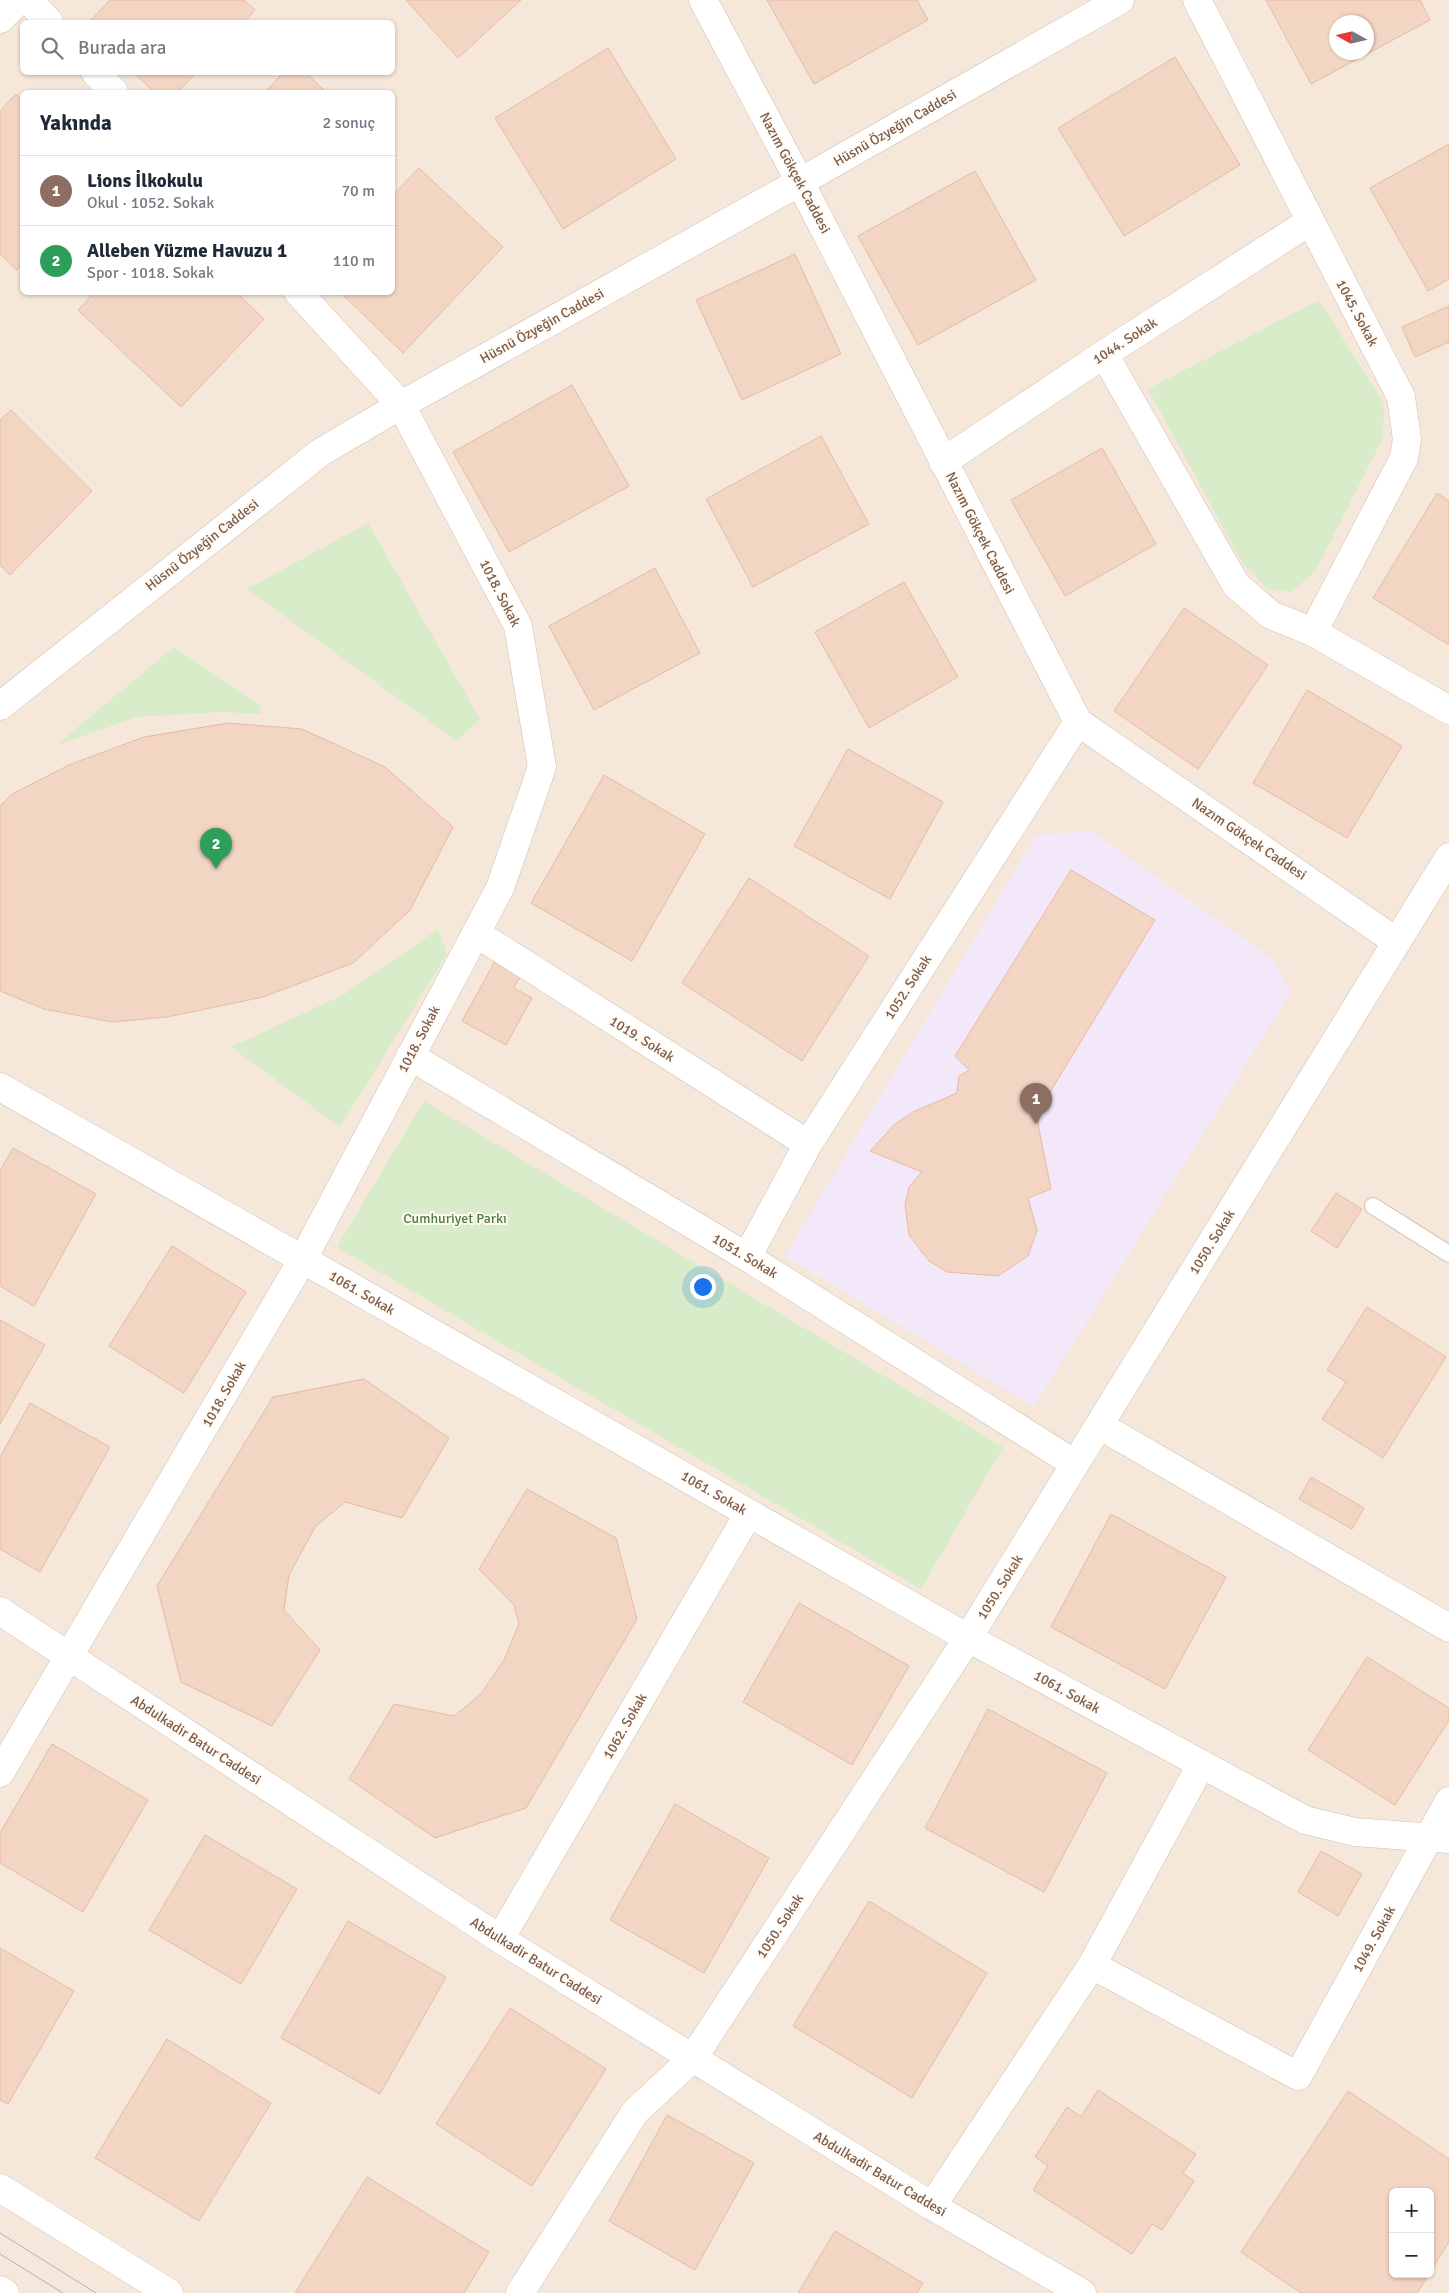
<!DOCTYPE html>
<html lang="tr">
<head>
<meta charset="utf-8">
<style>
  :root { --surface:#fff; --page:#f2f2f3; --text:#1f2937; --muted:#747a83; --line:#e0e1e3; --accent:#b45309 }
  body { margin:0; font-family:Signika,sans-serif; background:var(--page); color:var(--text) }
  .controls { position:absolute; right:15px; bottom:15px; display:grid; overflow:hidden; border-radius:8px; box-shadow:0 1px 4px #0004 }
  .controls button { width:45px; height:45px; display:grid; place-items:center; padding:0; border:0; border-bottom:1px solid var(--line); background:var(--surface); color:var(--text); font:25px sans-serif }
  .compass { position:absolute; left:1329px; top:15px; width:45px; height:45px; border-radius:50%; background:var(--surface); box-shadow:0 1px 4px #0004; rotate:278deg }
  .you { position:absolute; left:702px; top:1286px; width:18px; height:18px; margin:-12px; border:4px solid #fff; border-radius:50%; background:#1a73e8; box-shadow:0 0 0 8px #1a73e833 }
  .badge { display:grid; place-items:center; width:32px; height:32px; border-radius:50%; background:var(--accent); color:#fff; font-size:16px; font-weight:700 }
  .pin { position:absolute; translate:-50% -41px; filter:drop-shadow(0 1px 2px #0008) }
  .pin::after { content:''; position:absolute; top:26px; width:18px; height:15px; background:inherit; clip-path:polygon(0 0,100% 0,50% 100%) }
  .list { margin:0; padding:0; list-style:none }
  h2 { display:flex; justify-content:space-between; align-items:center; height:65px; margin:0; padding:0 20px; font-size:21px }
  h2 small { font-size:16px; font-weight:400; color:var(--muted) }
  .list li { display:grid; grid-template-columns:32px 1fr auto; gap:15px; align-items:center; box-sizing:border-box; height:70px; padding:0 20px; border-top:1px solid var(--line) }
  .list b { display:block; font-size:19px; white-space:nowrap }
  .list p { margin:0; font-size:16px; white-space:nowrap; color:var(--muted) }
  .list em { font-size:16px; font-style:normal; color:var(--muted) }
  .icon { flex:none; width:28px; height:28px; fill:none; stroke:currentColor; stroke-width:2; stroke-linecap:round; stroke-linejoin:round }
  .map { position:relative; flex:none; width:1449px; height:2293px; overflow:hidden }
  .search { position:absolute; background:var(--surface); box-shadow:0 1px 4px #0004; left:20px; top:20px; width:375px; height:55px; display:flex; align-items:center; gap:12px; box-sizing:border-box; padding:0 18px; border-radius:8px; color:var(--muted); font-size:19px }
  .panel { position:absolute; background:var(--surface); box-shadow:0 1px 4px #0004; left:20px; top:90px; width:375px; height:205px; border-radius:8px }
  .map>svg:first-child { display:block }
</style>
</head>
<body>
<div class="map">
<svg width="1449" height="2293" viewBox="0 0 1449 2293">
  <rect width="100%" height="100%" fill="#fdf6ec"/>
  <!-- residential -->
  <path fill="#f5e8da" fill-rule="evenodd" d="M 0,0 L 1449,0 L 1449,2293 L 0,2293 ZM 22,22 L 392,22 L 392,72 L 22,72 ZM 1336,22 L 1366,22 L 1366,52 L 1336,52 ZM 22,92 L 392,92 L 392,292 L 22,292 ZM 1393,2192 L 1430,2192 L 1430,2274 L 1393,2274 Z"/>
  <!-- education -->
  <path fill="#f3e8fa" d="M 1091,831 L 1273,959 L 1291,992 L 1034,1407 L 785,1256 L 1036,835 Z"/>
  <!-- green -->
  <path fill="#d8ecc9" d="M 1319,300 L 1384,404 L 1383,438 L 1315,572 L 1291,592 L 1267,589 L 1242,562 L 1148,389 Z
    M 368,523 L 480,719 L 457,741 L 247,589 Z
    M 174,647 L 260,705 L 261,714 L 222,712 L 137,717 L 55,746 Z
    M 438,929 L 447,954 L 340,1127 L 231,1047 L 345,994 Z
    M 424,1101 L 1003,1447 L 921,1589 L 337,1247 Z"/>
  <!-- building -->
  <path fill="#f3d5c3" stroke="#e6bba3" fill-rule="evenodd" d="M 110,0 L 244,0 L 255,10 L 244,22 L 89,22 Z
    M 406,0 L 521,0 L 458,58 Z
    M 767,0 L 917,0 L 928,20 L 814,84 Z
    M 1266,0 L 1420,0 L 1430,20 L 1311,84 ZM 1336,22 L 1366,22 L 1366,52 L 1336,52 Z
    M 608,48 L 676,159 L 563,229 L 495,118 Z
    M 1175,57 L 1240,165 L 1124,236 L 1058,128 Z
    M 133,72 L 197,72 L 178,92 L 154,92 Z
    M 284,72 L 305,72 L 326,92 L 265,92 Z
    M 16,94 L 22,100 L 22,264 L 17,270 L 0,254 L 0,111 Z
    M 1449,144 L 1449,279 L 1428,291 L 1370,188 Z
    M 419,168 L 503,247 L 403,353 L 340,292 L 392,292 L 392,196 Z
    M 975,171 L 1036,280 L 918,345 L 858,236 Z
    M 795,254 L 841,354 L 742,400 L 696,300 Z
    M 95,292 L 236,292 L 264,319 L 181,407 L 78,310 Z
    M 1449,306 L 1449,342 L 1415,357 L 1402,327 Z
    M 572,385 L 629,486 L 509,552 L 453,452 Z
    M 11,410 L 92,491 L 10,575 L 0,565 L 0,420 Z
    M 821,436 L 869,524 L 753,587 L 706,499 Z
    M 1102,448 L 1156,544 L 1065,596 L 1011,500 Z
    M 1437,493 L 1449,501 L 1449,645 L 1373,598 Z
    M 655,568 L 700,653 L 594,710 L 549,626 Z
    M 904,582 L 958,677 L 869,728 L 815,632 Z
    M 1184,608 L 1268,665 L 1198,769 L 1114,711 Z
    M 1307,690 L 1402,746 L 1347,838 L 1253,783 Z
    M 228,723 L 302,729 L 385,767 L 453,827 L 410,910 L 353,963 L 263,997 L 167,1017 L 112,1022 L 44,1009 L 0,991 L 0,806 L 12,794 L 71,764 L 144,737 Z
    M 848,749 L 943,802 L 890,899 L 794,846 Z
    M 604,775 L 705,834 L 632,961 L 531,903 Z
    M 1071,870 L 1155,920 L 1044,1102 L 1038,1124 L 1051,1189 L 1028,1198 L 1037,1230 L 1028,1256 L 998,1276 L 947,1272 L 929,1261 L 909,1235 L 905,1205 L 909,1187 L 922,1172 L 870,1151 L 895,1124 L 913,1112 L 957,1093 L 959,1076 L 969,1070 L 955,1056 Z
    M 749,878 L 869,956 L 802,1061 L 682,983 Z
    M 495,961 L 521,975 L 514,988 L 532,998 L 506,1045 L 462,1021 Z
    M 13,1148 L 96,1194 L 34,1306 L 0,1286 L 0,1171 Z
    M 1336,1193 L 1362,1209 L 1337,1248 L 1311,1231 Z
    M 172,1246 L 246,1292 L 184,1393 L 109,1346 Z
    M 1367,1307 L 1446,1357 L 1383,1458 L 1322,1419 L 1346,1382 L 1327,1370 Z
    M 0,1320 L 45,1345 L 0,1424 Z
    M 364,1379 L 449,1438 L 402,1518 L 345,1502 L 315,1527 L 289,1575 L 284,1610 L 320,1650 L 272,1726 L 181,1682 L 157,1586 L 273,1397 Z
    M 30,1403 L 110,1447 L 40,1572 L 0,1549 L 0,1457 Z
    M 1311,1477 L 1364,1508 L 1352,1529 L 1299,1499 Z
    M 527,1489 L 616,1538 L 637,1619 L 526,1808 L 435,1838 L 349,1779 L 394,1704 L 454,1716 L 481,1694 L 504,1660 L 519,1624 L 514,1605 L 479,1569 Z
    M 1111,1514 L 1226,1577 L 1165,1689 L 1051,1627 Z
    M 799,1603 L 909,1666 L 852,1765 L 743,1702 Z
    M 1367,1657 L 1449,1708 L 1449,1720 L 1395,1805 L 1308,1750 Z
    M 988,1709 L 1107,1773 L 1044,1892 L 925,1828 Z
    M 52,1744 L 148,1800 L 83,1912 L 0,1863 L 0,1833 Z
    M 675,1804 L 769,1858 L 704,1973 L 610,1920 Z
    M 205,1835 L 297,1889 L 241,1984 L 149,1930 Z
    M 1321,1851 L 1362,1874 L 1338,1916 L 1298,1892 Z
    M 869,1901 L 987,1973 L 912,2098 L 793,2026 Z
    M 348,1921 L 446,1977 L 380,2094 L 281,2038 Z
    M 0,1948 L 74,1991 L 8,2104 L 0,2100 Z
    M 510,2008 L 606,2069 L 532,2186 L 436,2124 Z
    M 167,2039 L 271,2103 L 199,2221 L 95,2158 Z
    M 1098,2090 L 1196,2154 L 1183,2173 L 1194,2181 L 1162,2230 L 1152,2224 L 1132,2254 L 1033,2190 L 1048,2166 L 1035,2157 L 1067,2107 L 1081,2117 Z
    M 1348,2091 L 1449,2159 L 1449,2242 L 1430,2272 L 1430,2192 L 1393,2192 L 1393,2274 L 1429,2274 L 1417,2293 L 1301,2293 L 1241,2252 Z
    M 667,2115 L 754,2163 L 695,2270 L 609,2221 Z
    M 367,2177 L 489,2252 L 464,2293 L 295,2293 Z
    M 835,2231 L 923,2283 L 917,2293 L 798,2293 Z"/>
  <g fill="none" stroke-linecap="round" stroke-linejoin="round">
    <defs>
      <path id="service" d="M 1373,1206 L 1449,1254"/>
      <path id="minor" d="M 29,0 L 49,22
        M 703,0 L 800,182 L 1078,722 L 1397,942
        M 1197,0 L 1401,397 L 1407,439 L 1404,458 L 1313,632
        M 0,19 L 19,0
        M 95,72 L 114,92
        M 1104,354 L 1236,585 L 1271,615 L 1313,632 L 1449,710
        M 943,462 L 1104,354 L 1309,222
        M 0,706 L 321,452 L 401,405 L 800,182 L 1120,0
        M 476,933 L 808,1144
        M 410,1056 L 747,1257 L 1075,1464
        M 0,1087 L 968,1638 L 1305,1820 L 1355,1832 L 1449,1839
        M 747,1257 L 808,1144 L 1078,722
        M 1099,1425 L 1449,1628
        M 0,1611 L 500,1939 L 932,2206 L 1082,2293
        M 0,1773 L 303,1259 L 500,888 L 542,767 L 518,626 L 401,405 L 298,292
        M 500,1939 L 749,1513
        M 1092,1965 L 1298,2076 L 1449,1801
        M 932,2206 L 1092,1965 L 1201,1765
        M 520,2293 L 635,2112 L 693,2058 L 968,1638 L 1449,857"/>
      <path id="secondary" d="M 0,2188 L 169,2293
        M 0,2290 L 5,2293"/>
    </defs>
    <!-- service casing -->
    <use href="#service" stroke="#d1beb0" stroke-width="18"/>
    <!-- minor casing -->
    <use href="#minor" stroke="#d1beb0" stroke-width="29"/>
    <!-- secondary casing -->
    <use href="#secondary" stroke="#d6c0b0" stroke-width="29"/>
    <!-- service -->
    <use href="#service" stroke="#fff" stroke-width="16"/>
    <!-- minor -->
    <use href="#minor" stroke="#fff" stroke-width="28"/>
    <!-- secondary -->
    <use href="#secondary" stroke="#fff" stroke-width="28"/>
    <!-- tram -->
    <path stroke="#b9a8c9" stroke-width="1" d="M 0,2233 L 96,2293
      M 0,2254 L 63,2293"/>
  </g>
  <g text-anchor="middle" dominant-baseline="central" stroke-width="4" stroke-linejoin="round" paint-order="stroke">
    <!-- street labels -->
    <g font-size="14" fill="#7a5c4d" stroke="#fffaf3">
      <text transform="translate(895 128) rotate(-30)">Hüsnü Özyeğin Caddesi</text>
      <text transform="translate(795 173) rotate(62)">Nazım Gökçek Caddesi</text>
      <text transform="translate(1357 313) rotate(62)">1045. Sokak</text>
      <text transform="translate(542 326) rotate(-29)">Hüsnü Özyeğin Caddesi</text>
      <text transform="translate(1125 341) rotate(-33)">1044. Sokak</text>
      <text transform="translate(980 533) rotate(63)">Nazım Gökçek Caddesi</text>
      <text transform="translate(202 545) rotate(-38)">Hüsnü Özyeğin Caddesi</text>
      <text transform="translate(500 593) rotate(63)">1018. Sokak</text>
      <text transform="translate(1249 839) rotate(34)">Nazım Gökçek Caddesi</text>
      <text transform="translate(908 987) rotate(-57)">1052. Sokak</text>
      <text transform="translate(419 1039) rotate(-62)">1018. Sokak</text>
      <text transform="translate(642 1039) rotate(32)">1019. Sokak</text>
      <text transform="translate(1212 1242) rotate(-58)">1050. Sokak</text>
      <text transform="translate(745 1256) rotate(31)">1051. Sokak</text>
      <text transform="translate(362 1293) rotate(30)">1061. Sokak</text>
      <text transform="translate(224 1394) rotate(-60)">1018. Sokak</text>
      <text transform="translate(714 1493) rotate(30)">1061. Sokak</text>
      <text transform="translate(1000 1587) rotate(-58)">1050. Sokak</text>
      <text transform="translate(1067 1692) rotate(29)">1061. Sokak</text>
      <text transform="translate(625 1726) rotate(-60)">1062. Sokak</text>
      <text transform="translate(196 1740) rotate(33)">Abdulkadir Batur Caddesi</text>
      <text transform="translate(780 1926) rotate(-57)">1050. Sokak</text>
      <text transform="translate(1374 1939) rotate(-61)">1049. Sokak</text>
      <text transform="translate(536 1961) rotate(32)">Abdulkadir Batur Caddesi</text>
      <text transform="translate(880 2174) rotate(31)">Abdulkadir Batur Caddesi</text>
    </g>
    <!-- park labels -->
    <g font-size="14" fill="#537a41" stroke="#fffaf3">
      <text x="455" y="1218">Cumhuriyet Parkı</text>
    </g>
  </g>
</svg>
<div class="controls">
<button>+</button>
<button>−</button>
</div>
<svg class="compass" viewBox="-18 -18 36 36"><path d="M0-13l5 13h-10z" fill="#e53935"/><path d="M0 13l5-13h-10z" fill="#747a83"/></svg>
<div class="you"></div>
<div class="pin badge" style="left:1036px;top:1124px;background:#8d6e63">1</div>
<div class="pin badge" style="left:216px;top:869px;background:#2e9e5b">2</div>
<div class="search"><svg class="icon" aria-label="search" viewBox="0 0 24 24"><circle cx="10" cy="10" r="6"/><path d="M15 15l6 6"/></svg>Burada ara</div>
<section class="panel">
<h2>Yakında<small>2 sonuç</small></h2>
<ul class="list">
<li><span class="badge" style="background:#8d6e63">1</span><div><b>Lions İlkokulu</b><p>Okul · 1052. Sokak</p></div><em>70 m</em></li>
<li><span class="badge" style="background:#2e9e5b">2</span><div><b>Alleben Yüzme Havuzu 1</b><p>Spor · 1018. Sokak</p></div><em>110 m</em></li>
</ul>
</section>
</div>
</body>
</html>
